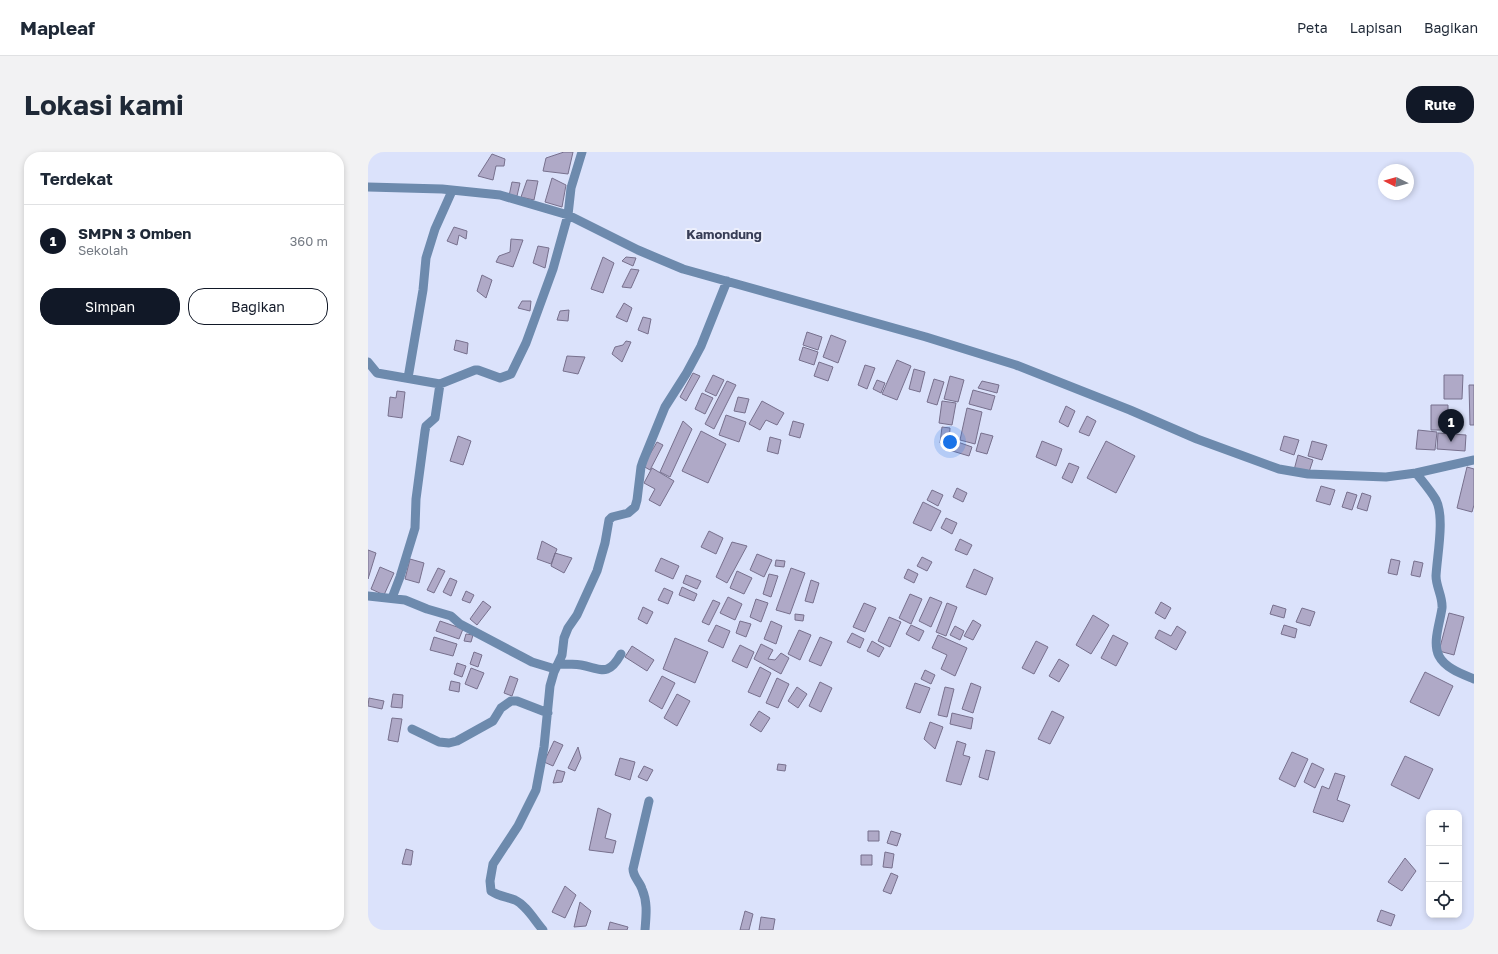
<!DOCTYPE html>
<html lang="id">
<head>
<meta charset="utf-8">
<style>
  :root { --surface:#fff; --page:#f2f2f3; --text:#1f2937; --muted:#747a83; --line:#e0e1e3; --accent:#111827 }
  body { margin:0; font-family:"Golos Text",sans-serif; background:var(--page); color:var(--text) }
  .controls { position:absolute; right:12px; bottom:12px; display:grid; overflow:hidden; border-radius:8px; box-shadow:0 2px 6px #0003 }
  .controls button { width:36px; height:36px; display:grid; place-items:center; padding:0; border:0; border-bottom:1px solid var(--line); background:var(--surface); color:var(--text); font:20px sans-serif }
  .compass { position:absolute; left:1010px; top:12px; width:36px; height:36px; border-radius:50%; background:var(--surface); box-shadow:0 2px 6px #0003; rotate:275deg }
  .you { position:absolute; left:582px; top:290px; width:14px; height:14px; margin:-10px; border:3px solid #fff; border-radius:50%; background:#1a73e8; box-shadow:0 0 0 6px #1a73e833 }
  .badge { display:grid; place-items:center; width:26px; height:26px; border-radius:50%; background:var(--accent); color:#fff; font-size:13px; font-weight:700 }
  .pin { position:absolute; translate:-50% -33px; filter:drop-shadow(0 1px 2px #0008) }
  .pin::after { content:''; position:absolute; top:21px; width:14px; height:12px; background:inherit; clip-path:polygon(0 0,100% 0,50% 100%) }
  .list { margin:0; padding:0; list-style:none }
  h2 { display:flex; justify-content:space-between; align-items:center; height:52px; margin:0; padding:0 16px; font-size:17px }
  h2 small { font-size:13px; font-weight:400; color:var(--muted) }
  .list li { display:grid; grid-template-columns:26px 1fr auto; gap:12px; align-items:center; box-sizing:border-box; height:72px; padding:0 16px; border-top:1px solid var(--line) }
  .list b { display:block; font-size:15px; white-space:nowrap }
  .list p { margin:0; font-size:13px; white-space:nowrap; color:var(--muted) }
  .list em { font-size:13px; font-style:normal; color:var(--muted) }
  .actions { display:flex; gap:8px; padding:12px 16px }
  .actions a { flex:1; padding:9px 0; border:1px solid var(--accent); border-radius:16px; text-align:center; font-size:14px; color:var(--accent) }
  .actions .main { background:var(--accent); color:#fff }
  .icon { flex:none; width:22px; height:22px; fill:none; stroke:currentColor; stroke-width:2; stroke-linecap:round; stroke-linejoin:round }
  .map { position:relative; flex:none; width:1106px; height:778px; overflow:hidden; border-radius:16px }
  header { display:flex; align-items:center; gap:24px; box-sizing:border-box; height:56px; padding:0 20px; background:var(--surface); border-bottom:1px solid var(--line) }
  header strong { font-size:19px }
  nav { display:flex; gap:22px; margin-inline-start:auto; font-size:14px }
  .intro { display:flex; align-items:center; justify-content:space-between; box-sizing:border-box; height:96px; padding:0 24px }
  h1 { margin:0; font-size:28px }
  .button { padding:10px 18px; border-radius:16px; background:var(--accent); color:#fff; font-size:14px; font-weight:700 }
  main { display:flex; gap:24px; padding:0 24px }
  aside { flex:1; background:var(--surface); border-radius:16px; box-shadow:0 2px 6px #0003 }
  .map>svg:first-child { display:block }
</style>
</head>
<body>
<header>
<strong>Mapleaf</strong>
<nav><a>Peta</a><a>Lapisan</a><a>Bagikan</a></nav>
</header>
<div class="intro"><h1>Lokasi kami</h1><a class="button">Rute</a></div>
<main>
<aside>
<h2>Terdekat<small></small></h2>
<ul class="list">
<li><span class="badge">1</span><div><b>SMPN 3 Omben</b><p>Sekolah</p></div><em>360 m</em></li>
</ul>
<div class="actions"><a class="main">Simpan</a><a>Bagikan</a></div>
</aside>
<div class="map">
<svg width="1106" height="778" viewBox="0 0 1106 778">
  <rect width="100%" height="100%" fill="#dbe2fb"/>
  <!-- building -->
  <path fill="#afa9c7" stroke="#77708d" d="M 196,0 L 205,0 L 200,22 L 175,19 L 178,6 Z
    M 124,2 L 137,7 L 136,14 L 128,14 L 125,28 L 110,24 Z
    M 184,26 L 198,33 L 194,55 L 177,50 Z
    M 159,28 L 170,29 L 166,48 L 153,45 Z
    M 144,30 L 152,31 L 149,44 L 141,44 Z
    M 86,75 L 99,79 L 98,87 L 91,83 L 89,93 L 79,89 Z
    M 143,87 L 155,88 L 145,115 L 128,110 L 131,104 L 142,100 Z
    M 170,94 L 181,96 L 177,116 L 165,111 Z
    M 235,105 L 246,111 L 235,141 L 223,137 Z
    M 258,105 L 268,106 L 265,114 L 254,109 Z
    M 263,117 L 271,118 L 263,136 L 254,135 Z
    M 114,123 L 124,128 L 118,146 L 109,139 Z
    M 154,149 L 163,149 L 162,159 L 150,156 Z
    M 256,151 L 264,156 L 259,170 L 248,165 Z
    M 201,158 L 200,169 L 189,168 L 192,159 Z
    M 275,165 L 283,167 L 280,182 L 270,178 Z
    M 439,180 L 454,185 L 450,198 L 435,193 Z
    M 463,183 L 478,189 L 470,211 L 455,205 Z
    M 88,188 L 100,191 L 99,202 L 86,198 Z
    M 258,189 L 263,190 L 254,210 L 244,202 L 247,195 L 255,193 Z
    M 435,195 L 450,200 L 446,213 L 431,208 Z
    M 199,204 L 217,205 L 210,222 L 195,219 Z
    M 529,208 L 543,214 L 529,248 L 514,242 Z
    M 451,210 L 465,215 L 460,229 L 446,224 Z
    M 497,213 L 507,216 L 499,237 L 490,233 Z
    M 546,217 L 557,220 L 552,240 L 541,237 Z
    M 325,221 L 332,224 L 318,249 L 312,245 Z
    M 345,223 L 356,228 L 348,244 L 337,239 Z
    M 1076,223 L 1095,223 L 1094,247 L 1076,247 Z
    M 582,224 L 596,228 L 590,250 L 576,247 Z
    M 566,227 L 576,230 L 569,253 L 559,250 Z
    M 509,228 L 517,231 L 513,241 L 505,237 Z
    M 359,229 L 368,233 L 346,277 L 337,272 Z
    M 614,229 L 631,233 L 629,241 L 610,236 Z
    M 1101,233 L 1106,233 L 1106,273 L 1102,273 Z
    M 605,238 L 627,244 L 623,258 L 601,252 Z
    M 29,239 L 37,240 L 34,266 L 20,264 L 22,245 L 28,246 Z
    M 334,241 L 345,246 L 337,262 L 327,257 Z
    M 370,245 L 381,247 L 377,261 L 366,259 Z
    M 394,249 L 416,261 L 409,273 L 398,268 L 392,278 L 381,272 Z
    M 574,249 L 588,251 L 584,273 L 571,271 Z
    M 1063,253 L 1080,253 L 1080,278 L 1063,278 Z
    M 698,254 L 707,259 L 700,275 L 691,270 Z
    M 599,256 L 614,260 L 607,292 L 592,288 Z
    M 358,263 L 378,270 L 371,290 L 351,283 Z
    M 719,264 L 728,269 L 721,284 L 711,280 Z
    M 315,269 L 324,277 L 302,325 L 292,320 Z
    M 425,269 L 436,272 L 432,286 L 421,283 Z
    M 574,275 L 582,276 L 581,292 L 572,291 Z
    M 1050,278 L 1069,280 L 1067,298 L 1048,297 Z
    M 333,279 L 358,292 L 340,331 L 314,319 Z
    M 613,281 L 625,284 L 619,302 L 608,299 Z
    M 1070,281 L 1098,283 L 1097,299 L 1069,297 Z
    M 90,284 L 103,289 L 95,313 L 82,309 Z
    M 916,284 L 931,288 L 926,303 L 912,298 Z
    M 402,285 L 413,288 L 410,302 L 399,299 Z
    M 584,288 L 604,295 L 601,304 L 581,298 Z
    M 674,289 L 694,297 L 688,314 L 668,305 Z
    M 738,289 L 767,304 L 748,341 L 719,326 Z
    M 944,289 L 959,293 L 954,308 L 940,304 Z
    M 289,290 L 295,293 L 282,318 L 275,314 Z
    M 930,303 L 945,308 L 940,323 L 926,318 Z
    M 701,311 L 711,315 L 704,331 L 694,326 Z
    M 1099,315 L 1106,317 L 1106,353 L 1104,360 L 1089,356 Z
    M 284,316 L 306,329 L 292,354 L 281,348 L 287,337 L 276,331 Z
    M 953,334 L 967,338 L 962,353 L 948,349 Z
    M 589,336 L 599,341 L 595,350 L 585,345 Z
    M 564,338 L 575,343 L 570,354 L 559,348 Z
    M 979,340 L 989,343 L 984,358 L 974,355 Z
    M 994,341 L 1003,344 L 999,359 L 989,356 Z
    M 555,350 L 573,359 L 563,379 L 545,371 Z
    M 578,366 L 589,371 L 584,382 L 573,376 Z
    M 341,379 L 355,386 L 348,402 L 333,395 Z
    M 592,387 L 604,393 L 599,403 L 587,398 Z
    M 174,389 L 189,397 L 183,412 L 169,407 Z
    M 364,390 L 379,394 L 359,431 L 348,425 Z
    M 0,398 L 8,401 L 0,427 Z
    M 187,401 L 204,406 L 196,421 L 183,414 Z
    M 389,402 L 404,408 L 396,425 L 382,418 Z
    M 554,405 L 564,410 L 559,419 L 549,414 Z
    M 293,406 L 311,414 L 305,427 L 287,419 Z
    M 42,407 L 56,411 L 51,431 L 37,427 Z
    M 1023,407 L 1032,409 L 1029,423 L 1020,421 Z
    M 408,408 L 417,409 L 416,415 L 407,414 Z
    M 1046,409 L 1055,411 L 1052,425 L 1043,423 Z
    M 12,415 L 26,421 L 16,443 L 3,437 Z
    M 70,416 L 77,419 L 66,441 L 59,438 Z
    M 423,416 L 437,421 L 422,462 L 408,458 Z
    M 540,417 L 550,422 L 546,431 L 536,426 Z
    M 606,417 L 625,426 L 618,443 L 598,435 Z
    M 369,419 L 384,426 L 376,442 L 362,436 Z
    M 401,422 L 410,424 L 403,445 L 395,442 Z
    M 318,423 L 333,429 L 329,437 L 315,431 Z
    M 82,426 L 89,429 L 83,444 L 75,440 Z
    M 443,428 L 451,431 L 445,451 L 437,449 Z
    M 314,435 L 329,442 L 326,449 L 311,443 Z
    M 296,436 L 305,440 L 300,452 L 290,448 Z
    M 98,439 L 106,443 L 102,451 L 94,448 Z
    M 542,442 L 554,447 L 543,472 L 531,466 Z
    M 360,445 L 374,452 L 367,468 L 352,461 Z
    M 562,445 L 574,450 L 563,475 L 551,469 Z
    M 388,447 L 400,451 L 393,470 L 382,465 Z
    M 345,448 L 352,451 L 341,473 L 334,470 Z
    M 115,449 L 123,455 L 109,473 L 102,467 Z
    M 793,450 L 803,456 L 797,467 L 787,461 Z
    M 496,451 L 508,456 L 497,480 L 485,475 Z
    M 579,451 L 589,455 L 578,484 L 568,480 Z
    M 905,453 L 918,457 L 916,466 L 902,462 Z
    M 275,455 L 285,460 L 279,472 L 270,467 Z
    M 934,456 L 947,460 L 942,474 L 928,470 Z
    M 1081,461 L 1096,465 L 1086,503 L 1071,499 Z
    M 427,462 L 436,463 L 435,469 L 427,468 Z
    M 725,463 L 741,473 L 723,502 L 708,493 Z
    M 521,465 L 533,470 L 522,495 L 510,489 Z
    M 605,468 L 613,473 L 605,488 L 596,484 Z
    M 72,469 L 95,477 L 91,487 L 68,479 Z
    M 372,469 L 383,472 L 378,485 L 368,481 Z
    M 403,469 L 414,474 L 408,492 L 396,487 Z
    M 348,473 L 362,479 L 355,496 L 340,489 Z
    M 543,473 L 556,479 L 551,489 L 538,482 Z
    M 916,473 L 929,477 L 927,486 L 913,482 Z
    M 587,474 L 596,479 L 592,488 L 582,483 Z
    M 809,474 L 818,480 L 808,498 L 787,486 L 791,478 L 803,484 Z
    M 431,478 L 443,483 L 432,508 L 420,502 Z
    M 484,481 L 496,487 L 492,496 L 479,490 Z
    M 98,482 L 105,483 L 103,490 L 96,489 Z
    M 570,483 L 599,496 L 587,524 L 573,517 L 579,503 L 564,496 Z
    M 745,483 L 760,491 L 748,514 L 733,506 Z
    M 66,485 L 89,492 L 85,504 L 62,498 Z
    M 452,485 L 464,490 L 453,514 L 441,509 Z
    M 307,486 L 340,500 L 327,531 L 295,517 Z
    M 504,489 L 516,496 L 511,505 L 499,499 Z
    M 668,489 L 680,495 L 666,522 L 654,516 Z
    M 393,492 L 405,498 L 400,507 L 407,508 L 413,501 L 421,506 L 413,522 L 386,507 Z
    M 372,493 L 386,500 L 379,516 L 364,509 Z
    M 264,494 L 286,508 L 279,519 L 257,505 Z
    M 106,500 L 114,503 L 110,515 L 102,512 Z
    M 691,507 L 701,513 L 691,530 L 681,524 Z
    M 89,511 L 98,514 L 94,525 L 86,522 Z
    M 392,515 L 403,521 L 392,545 L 380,540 Z
    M 103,516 L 116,521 L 109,537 L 97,532 Z
    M 557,518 L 567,523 L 563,532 L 553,527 Z
    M 1057,520 L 1085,534 L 1071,564 L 1042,550 Z
    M 142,524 L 150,527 L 144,544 L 136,541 Z
    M 294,524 L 307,531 L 294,557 L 281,549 Z
    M 409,526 L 421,532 L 410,556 L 398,551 Z
    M 83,529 L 92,531 L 91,540 L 81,538 Z
    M 452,530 L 464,536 L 453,560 L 441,554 Z
    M 547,531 L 562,536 L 552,561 L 538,556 Z
    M 603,531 L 613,535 L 605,561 L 594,557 Z
    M 429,535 L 439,542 L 430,556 L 420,549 Z
    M 577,535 L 586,537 L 579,565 L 570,563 Z
    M 25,542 L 35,543 L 34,556 L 23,555 Z
    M 309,542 L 322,549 L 309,574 L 296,566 Z
    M 1,546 L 16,549 L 14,557 L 0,554 Z
    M 391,559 L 402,566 L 393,580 L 382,573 Z
    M 684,559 L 696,565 L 682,592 L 670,587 Z
    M 584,561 L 605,566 L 603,577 L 582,572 Z
    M 24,566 L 34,567 L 30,590 L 20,588 Z
    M 562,570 L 575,575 L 567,597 L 556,587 Z
    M 186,589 L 195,593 L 185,614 L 176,610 Z
    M 589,589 L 598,592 L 595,603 L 602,605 L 593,633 L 578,629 Z
    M 210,595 L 213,606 L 207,619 L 200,616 Z
    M 618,598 L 627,600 L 620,628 L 611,625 Z
    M 924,600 L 940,607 L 927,635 L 911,627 Z
    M 1037,604 L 1065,617 L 1051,647 L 1023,633 Z
    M 252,606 L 267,610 L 262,628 L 247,623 Z
    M 944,611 L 956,617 L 947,636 L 936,630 Z
    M 410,612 L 418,613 L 417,619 L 409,618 Z
    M 276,614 L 285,618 L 279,629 L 270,625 Z
    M 189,618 L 197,620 L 194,630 L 185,631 Z
    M 967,621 L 977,624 L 969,648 L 982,653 L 975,670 L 945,660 L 954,634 L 961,637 Z
    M 230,656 L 243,662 L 237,686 L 248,689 L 245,701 L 221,698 Z
    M 500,679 L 511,679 L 511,689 L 500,689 Z
    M 523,679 L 533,682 L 529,694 L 519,691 Z
    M 38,697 L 45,699 L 43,713 L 34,712 Z
    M 517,700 L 526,702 L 524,716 L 515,715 Z
    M 493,703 L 504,703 L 504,713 L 493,713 Z
    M 1037,706 L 1048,719 L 1034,739 L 1020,730 Z
    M 523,721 L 530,724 L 523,742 L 515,739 Z
    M 197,734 L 208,743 L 197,766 L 184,760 Z
    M 212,750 L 223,759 L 218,774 L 206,775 Z
    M 1013,758 L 1027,763 L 1023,774 L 1009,769 Z
    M 377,759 L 385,762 L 381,778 L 372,778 Z
    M 393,765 L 407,767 L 405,778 L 391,778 Z
    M 242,770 L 260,775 L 259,778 L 240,778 Z"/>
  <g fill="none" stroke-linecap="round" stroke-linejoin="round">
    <!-- minor -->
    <path stroke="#6d8aad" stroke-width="9" d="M 0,35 L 74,37 L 132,43 L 200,63 L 270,98 L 315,117 L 558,185 L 648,213 L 762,258 L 829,287 L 911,317 L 940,322 L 1018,325 L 1048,321 L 1106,308
      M 0,210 L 9,221 L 72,232 L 107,218 L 110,218 L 132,226 L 143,222 L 158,191 L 185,117 L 200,63 L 203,36 L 214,0
      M 40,226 L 55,138 L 58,106 L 67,77 L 84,39
      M 1048,321 C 1055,330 1063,339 1068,348 C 1077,365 1069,404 1068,424 C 1068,435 1075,445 1074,456 C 1072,471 1064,491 1071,504 C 1077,516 1094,522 1106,527
      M 0,444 L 37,448 L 59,457 L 83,464 L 92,472 L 164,510 L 187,517
      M 24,446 L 32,425 L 47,376 L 48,347 L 57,279 L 58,274 L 67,266 L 72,232
      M 191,512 C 198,512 206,512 213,513 C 234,517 240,525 253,502
      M 44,577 L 71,590 L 81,591 L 89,589 L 125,569 L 133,556 L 143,549 L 149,549 L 180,561
      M 175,778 C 167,769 158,753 147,748 C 139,745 130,744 123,739 L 122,729 L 125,712 L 150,674 L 168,638 L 176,595 L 182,534 L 186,520 L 194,503 L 196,486 L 200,476 L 209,463 L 229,419 L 237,391 L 241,368 L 244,365 L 260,361 L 267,355 L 269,348 L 273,315 L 275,309 L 297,255 L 318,222 L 333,194 L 359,129
      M 277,778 C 278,764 280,751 274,737 C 272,730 265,725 265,717 L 281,649"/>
  </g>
  <g text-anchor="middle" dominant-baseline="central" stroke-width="4" stroke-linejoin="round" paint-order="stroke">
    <!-- quarter labels -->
    <g font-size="13" font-weight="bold" fill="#383e57" stroke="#eceffc">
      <text x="356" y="82">Kamondung</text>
    </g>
  </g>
</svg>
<div class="controls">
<button>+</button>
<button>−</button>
<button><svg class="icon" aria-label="locate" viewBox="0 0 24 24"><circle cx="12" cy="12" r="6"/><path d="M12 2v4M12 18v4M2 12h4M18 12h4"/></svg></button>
</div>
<svg class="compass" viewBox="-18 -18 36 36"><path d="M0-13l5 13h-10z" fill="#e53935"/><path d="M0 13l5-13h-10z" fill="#747a83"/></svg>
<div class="you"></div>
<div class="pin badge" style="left:1083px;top:290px">1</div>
</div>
</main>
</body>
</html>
